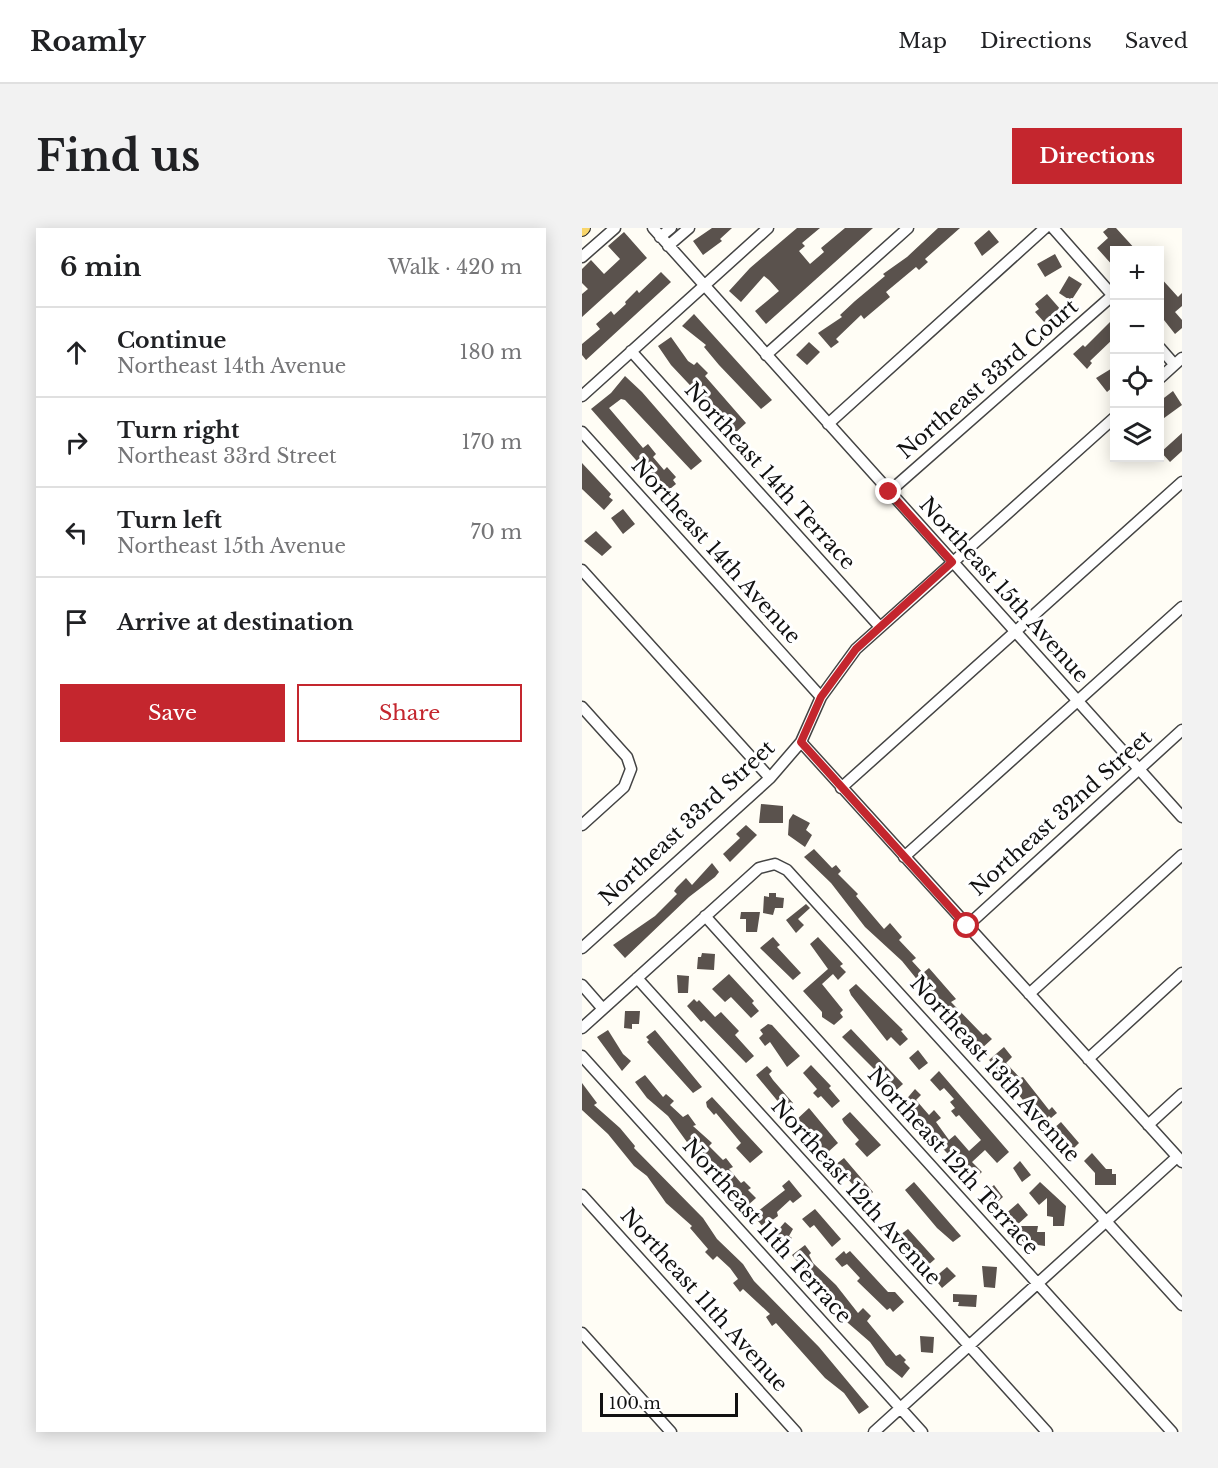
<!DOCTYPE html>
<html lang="en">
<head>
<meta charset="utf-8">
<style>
  :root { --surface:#fff; --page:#f2f2f2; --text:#202124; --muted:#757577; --line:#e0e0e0; --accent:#c4262e }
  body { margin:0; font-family:"Libre Baskerville",serif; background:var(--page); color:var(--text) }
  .controls { position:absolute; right:18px; top:18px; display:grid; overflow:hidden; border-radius:0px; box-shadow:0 3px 15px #0003 }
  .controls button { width:54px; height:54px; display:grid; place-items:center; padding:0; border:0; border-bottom:2px solid var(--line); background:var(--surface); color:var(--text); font:30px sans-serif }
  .scale { position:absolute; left:18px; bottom:15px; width:138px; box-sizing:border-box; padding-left:6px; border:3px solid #111; border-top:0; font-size:16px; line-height:21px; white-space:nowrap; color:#111; -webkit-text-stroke:4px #fff; paint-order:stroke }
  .stop { position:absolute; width:18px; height:18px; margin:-14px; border:4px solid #c4262e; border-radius:50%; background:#fff }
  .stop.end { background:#c4262e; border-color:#fff; box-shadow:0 2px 6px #0008 }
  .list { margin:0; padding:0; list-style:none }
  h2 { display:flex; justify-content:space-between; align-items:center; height:78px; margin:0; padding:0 24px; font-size:26px }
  h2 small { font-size:20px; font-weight:400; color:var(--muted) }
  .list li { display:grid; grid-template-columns:39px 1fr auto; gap:18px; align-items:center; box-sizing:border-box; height:90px; padding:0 24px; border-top:2px solid var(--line) }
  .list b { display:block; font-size:22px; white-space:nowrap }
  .list p { margin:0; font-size:20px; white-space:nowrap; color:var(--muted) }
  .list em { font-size:20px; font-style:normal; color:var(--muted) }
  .actions { display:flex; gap:12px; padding:18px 24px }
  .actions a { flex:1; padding:14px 0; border:2px solid var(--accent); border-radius:0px; text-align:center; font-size:21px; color:var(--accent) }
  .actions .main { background:var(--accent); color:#fff }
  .icon { flex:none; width:33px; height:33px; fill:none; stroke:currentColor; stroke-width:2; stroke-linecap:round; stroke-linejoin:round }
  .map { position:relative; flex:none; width:600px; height:1204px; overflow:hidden; border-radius:0px }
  header { display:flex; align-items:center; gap:36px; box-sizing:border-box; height:84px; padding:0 30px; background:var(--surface); border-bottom:2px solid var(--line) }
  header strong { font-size:28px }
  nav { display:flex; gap:33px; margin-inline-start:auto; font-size:21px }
  .intro { display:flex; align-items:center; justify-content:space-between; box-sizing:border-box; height:144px; padding:0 36px }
  h1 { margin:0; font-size:42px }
  .button { padding:15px 27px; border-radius:0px; background:var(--accent); color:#fff; font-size:21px; font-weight:700 }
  main { display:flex; gap:36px; padding:0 36px }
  aside { flex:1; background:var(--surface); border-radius:0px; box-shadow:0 3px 15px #0003 }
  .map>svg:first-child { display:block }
</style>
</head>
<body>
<header>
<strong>Roamly</strong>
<nav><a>Map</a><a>Directions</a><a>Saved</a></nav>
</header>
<div class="intro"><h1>Find us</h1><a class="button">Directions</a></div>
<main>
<aside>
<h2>6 min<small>Walk · 420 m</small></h2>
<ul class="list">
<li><svg class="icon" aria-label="ahead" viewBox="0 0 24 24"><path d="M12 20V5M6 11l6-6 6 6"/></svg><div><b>Continue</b><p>Northeast 14th Avenue</p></div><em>180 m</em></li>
<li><svg class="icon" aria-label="right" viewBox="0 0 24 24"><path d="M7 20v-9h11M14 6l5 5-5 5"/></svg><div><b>Turn right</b><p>Northeast 33rd Street</p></div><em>170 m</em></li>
<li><svg class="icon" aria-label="left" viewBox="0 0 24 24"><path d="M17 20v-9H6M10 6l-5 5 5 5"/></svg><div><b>Turn left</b><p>Northeast 15th Avenue</p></div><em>70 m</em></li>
<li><svg class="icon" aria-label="arrive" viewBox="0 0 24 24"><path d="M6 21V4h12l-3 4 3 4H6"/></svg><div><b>Arrive at destination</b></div></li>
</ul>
<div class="actions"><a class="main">Save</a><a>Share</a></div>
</aside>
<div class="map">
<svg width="600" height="1204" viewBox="0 0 600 1204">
  <rect width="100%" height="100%" fill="#fffdf5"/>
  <!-- building -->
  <path fill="#5a524d" d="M 130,0 L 150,0 L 138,11 L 140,13 L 121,27 L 111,13 Z
    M 215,0 L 238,0 L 220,15 L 223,18 L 217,23 L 228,36 L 242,24 L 239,20 L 263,0 L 291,0 L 184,96 L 173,83 L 197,63 L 187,52 L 182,48 L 159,74 L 147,63 L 168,40 Z
    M 356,0 L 378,0 L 343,31 L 346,34 L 337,42 L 334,39 L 304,64 L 308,69 L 282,91 L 279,87 L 254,111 L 257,114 L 249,120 L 236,105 L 260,89 L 258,87 L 273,73 L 303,48 L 301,46 L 325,29 Z
    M 526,0 L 534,0 L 554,22 L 532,22 L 532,39 L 515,20 L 526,10 L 521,4 Z
    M 407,2 L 417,14 L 400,28 L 392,15 Z
    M 42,4 L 65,30 L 0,89 L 0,66 L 6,61 L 0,55 L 0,41 L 9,32 L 22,46 L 38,31 L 26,18 Z
    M 473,26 L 480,39 L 463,49 L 455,36 Z
    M 79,44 L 89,54 L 4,132 L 0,127 L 0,116 L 18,101 L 14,96 L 29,83 L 32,87 L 44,76 L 43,74 L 55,62 L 57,65 Z
    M 487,48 L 500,56 L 489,73 L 477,65 Z
    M 578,49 L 596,69 L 600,65 L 600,78 L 593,84 L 600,92 L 600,100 L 593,106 L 578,87 Z
    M 465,66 L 479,82 L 463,95 L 453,84 L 457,81 L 453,76 Z
    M 112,86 L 190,172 L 179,181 L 137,137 L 122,119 L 124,117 L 100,98 Z
    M 532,90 L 532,110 L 508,133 L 510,135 L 505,141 L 491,126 L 501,117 L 503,119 Z
    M 89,109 L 106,133 L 112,137 L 115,134 L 126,145 L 123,148 L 164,195 L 153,205 L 89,137 L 76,118 Z
    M 227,114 L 238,124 L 225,137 L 214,127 Z
    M 532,139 L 532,158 L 525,164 L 514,150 Z
    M 43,148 L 60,164 L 120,233 L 109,242 L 43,172 L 39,171 L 27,180 L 61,220 L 66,216 L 74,226 L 71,229 L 82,242 L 85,239 L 94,249 L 91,252 L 94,256 L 83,265 L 9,181 L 29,165 Z
    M 591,163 L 600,177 L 578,193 L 578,173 Z
    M 600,205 L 600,223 L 588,234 L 579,224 Z
    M 0,235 L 29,266 L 27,269 L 31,272 L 22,282 L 0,261 Z
    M 41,281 L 53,296 L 41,306 L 29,290 Z
    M 14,303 L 30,319 L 20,328 L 2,313 Z
    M 179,576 L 201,578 L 201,595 L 177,595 Z
    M 211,586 L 228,595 L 224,602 L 230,607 L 223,619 L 206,607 L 207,592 Z
    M 164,597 L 175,607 L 148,634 L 141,626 L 158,610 L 154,606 Z
    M 232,621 L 250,640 L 254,637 L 259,643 L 256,646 L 276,666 L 274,668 L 302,701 L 308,695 L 320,709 L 317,712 L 334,730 L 330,733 L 341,745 L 347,740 L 374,771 L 369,774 L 401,807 L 404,805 L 410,811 L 399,821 L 350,770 L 320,733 L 283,699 L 249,655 L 222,629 Z
    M 130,635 L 137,644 L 133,649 L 107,669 L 43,730 L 31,717 L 73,688 L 95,666 L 92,663 L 95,659 L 104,650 L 110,657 Z
    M 187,665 L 194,665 L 194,669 L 202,670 L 201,680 L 193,680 L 191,687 L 181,685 L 182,668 L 187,669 Z
    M 224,676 L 228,680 L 216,691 L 222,697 L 214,705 L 204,692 Z
    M 159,684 L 178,684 L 175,704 L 164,704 L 164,691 L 158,691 Z
    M 191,709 L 198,717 L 195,719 L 219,745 L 211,752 L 178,720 Z
    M 236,709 L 261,736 L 258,738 L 264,744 L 256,752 L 251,746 L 240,756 L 261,782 L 258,785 L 261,789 L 252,797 L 240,789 L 240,784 L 221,763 L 246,741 L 228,716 Z
    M 120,725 L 133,726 L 132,742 L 115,741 L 116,729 L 119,729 Z
    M 147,746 L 172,773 L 170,775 L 177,783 L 169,790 L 149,769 L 143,774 L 130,761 Z
    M 95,747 L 107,748 L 106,765 L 96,765 Z
    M 274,756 L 321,802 L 319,803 L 326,811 L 318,818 L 309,809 L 305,813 L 269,767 L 267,762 Z
    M 112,771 L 115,774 L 117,772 L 133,789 L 139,784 L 157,803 L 153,807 L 172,828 L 164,835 L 122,792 L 119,794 L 105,778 Z
    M 43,783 L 58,783 L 57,796 L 50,796 L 50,801 L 42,800 Z
    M 186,796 L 190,797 L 218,828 L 205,839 L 188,814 L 183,818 L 177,810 L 181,806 L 178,802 Z
    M 269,801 L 321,856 L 310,866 L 299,852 L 301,850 L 260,809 Z
    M 26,802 L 41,826 L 49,833 L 40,843 L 15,809 Z
    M 73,802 L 120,859 L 111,865 L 65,814 L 67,812 L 64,809 Z
    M 422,819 L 430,829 L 424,835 L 438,850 L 441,849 L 467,882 L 470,879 L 475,885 L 469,890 L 467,888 L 463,892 L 446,878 L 407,832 Z
    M 336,822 L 346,835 L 337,842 L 327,830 Z
    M 229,837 L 249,858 L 247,860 L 258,873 L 250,880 L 239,868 L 236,870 L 231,865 L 235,861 L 221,845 Z
    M 185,838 L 190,843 L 187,846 L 191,852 L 211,875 L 203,882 L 174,847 Z
    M 357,843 L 427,924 L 415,935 L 403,922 L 390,934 L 400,944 L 390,952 L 338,896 L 340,894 L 322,874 L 333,861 L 339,867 L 334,872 L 347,887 L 352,882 L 359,890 L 354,894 L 367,912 L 373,907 L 387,923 L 399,912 L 377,887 L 374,889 L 369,883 L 373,880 L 368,874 L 372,871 L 362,860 L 358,863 L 348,852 Z
    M 63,847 L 81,869 L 84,866 L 92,873 L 88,877 L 101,889 L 106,886 L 114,897 L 111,898 L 130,915 L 127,918 L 141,932 L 144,930 L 151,939 L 147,941 L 159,955 L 162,953 L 169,960 L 166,962 L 174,970 L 165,978 L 150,966 L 132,940 L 110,921 L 86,888 L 65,870 L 53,854 Z
    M 0,855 L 15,875 L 12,877 L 38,900 L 53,918 L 52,920 L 121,990 L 135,1011 L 161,1036 L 172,1053 L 237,1119 L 287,1179 L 277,1186 L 262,1165 L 243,1150 L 194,1095 L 190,1098 L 184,1089 L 188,1086 L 161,1061 L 158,1064 L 151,1055 L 156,1051 L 148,1040 L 135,1028 L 131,1032 L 123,1024 L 126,1021 L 108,1000 L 110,998 L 84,975 L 65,948 L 52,938 L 26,906 L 0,882 Z
    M 130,869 L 181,924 L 168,935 L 154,920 L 159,915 L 134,885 L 132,887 L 125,879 L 124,874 Z
    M 227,880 L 256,915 L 245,925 L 213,893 Z
    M 268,884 L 299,917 L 285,929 L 273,916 L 277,912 L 262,895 L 260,891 Z
    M 479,894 L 497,915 L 489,923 L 471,901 Z
    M 510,925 L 524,941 L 530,941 L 530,946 L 534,946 L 534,957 L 513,957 L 513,945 L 502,933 Z
    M 262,930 L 291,964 L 284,971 L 253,937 Z
    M 438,933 L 449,947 L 440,954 L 431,940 Z
    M 207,952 L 220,968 L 211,975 L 208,972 L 195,984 L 196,988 L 181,999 L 171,987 L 203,962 L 200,958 Z
    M 332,954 L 379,1008 L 371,1014 L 355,1000 L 323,962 Z
    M 458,954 L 484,978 L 482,998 L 471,998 L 471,989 L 465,988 L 465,970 L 457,977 L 447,965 Z
    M 412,957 L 421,969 L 412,977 L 402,966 Z
    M 436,975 L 446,987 L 434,998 L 456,998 L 455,1004 L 463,1004 L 463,1018 L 442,1015 L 421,988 Z
    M 233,981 L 259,1011 L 250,1019 L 232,997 L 228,1000 L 220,991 Z
    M 203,994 L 211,1001 L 207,1008 L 210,1010 L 202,1020 L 190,1009 Z
    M 326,1001 L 353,1031 L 344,1039 L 332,1026 L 336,1023 L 318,1007 Z
    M 223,1017 L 229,1025 L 227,1027 L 231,1035 L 254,1057 L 276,1085 L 281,1080 L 289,1088 L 285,1093 L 314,1128 L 318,1126 L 324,1132 L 322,1134 L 328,1140 L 320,1150 L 304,1137 L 288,1114 L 266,1095 L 210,1027 Z
    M 262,1023 L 264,1026 L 268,1023 L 306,1064 L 313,1064 L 322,1074 L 311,1084 L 308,1080 L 305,1082 L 275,1053 L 278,1050 L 265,1036 L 260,1039 L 253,1031 Z
    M 400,1038 L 415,1039 L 413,1060 L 402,1059 Z
    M 365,1039 L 374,1048 L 360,1060 L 352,1050 Z
    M 371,1066 L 395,1067 L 394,1079 L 376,1078 L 377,1074 L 371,1074 Z
    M 338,1108 L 352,1109 L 351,1125 L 339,1124 Z"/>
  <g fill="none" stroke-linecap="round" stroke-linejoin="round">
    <defs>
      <path id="minor" d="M 71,0 L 600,589
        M 471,0 L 532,69
        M 78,9 L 89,0
        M 86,18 L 107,0
        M 0,29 L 33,0
        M 578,120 L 592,136
        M 49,123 L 298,399
        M 184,127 L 326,0
        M 578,150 L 600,130
        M 0,168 L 186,0
        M 246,196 L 463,0
        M 0,204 L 239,469
        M 307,264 L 531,67
        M 0,342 L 188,550
        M 0,479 L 45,529 L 49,541 L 42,559 L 0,597
        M 219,514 L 600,934
        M 259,560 L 600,254
        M 322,629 L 600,379
        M 123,688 L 590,1204
        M 385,698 L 600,502
        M 0,720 L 188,550 L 219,514 L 239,469 L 274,421 L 532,190
        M 55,750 L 465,1204
        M 0,757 L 21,781
        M 447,766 L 600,627
        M 0,800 L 177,640 L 193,636 L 205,642 L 600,1077
        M 0,828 L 340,1204
        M 506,831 L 600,745
        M 566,897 L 600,866
        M 0,967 L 214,1204
        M 0,1105 L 89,1204
        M 292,1204 L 595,929"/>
      <path id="major" d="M 0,2 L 2,0"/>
    </defs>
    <!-- minor casing -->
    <use href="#minor" stroke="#444" stroke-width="13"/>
    <!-- major casing -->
    <use href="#major" stroke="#222" stroke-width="14"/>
    <!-- minor -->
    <use href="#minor" stroke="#fff" stroke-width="10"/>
    <!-- major -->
    <use href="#major" stroke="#f9d66b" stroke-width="12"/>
  </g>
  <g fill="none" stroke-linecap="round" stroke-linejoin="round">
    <!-- route -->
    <path stroke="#c4262e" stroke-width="8" d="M 307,264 L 370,334 L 274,421 L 239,469 L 219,514 L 385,698"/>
  </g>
  <g text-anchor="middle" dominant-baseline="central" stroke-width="6" stroke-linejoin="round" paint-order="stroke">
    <!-- street labels -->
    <g font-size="21" fill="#111" stroke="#fff">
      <text transform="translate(406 151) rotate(-41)">Northeast 33rd Court</text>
      <text transform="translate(188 248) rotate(48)">Northeast 14th Terrace</text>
      <text transform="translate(134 323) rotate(48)">Northeast 14th Avenue</text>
      <text transform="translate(422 362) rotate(48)">Northeast 15th Avenue</text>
      <text transform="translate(479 585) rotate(-42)">Northeast 32nd Street</text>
      <text transform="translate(105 595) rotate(-43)">Northeast 33rd Street</text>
      <text transform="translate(413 841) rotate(48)">Northeast 13th Avenue</text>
      <text transform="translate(371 933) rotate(48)">Northeast 12th Terrace</text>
      <text transform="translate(274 964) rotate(48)">Northeast 12th Avenue</text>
      <text transform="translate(185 1003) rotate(48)">Northeast 11th Terrace</text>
      <text transform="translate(122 1072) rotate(48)">Northeast 11th Avenue</text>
    </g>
  </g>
</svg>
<div class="controls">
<button>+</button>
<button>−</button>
<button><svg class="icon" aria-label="locate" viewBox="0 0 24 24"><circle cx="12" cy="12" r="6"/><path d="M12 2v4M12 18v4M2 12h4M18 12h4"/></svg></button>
<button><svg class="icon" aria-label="layers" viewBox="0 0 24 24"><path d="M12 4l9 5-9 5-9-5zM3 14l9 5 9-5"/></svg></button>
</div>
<div class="scale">100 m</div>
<div class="stop" style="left:385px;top:698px"></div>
<div class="stop end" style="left:307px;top:264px"></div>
</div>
</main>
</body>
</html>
